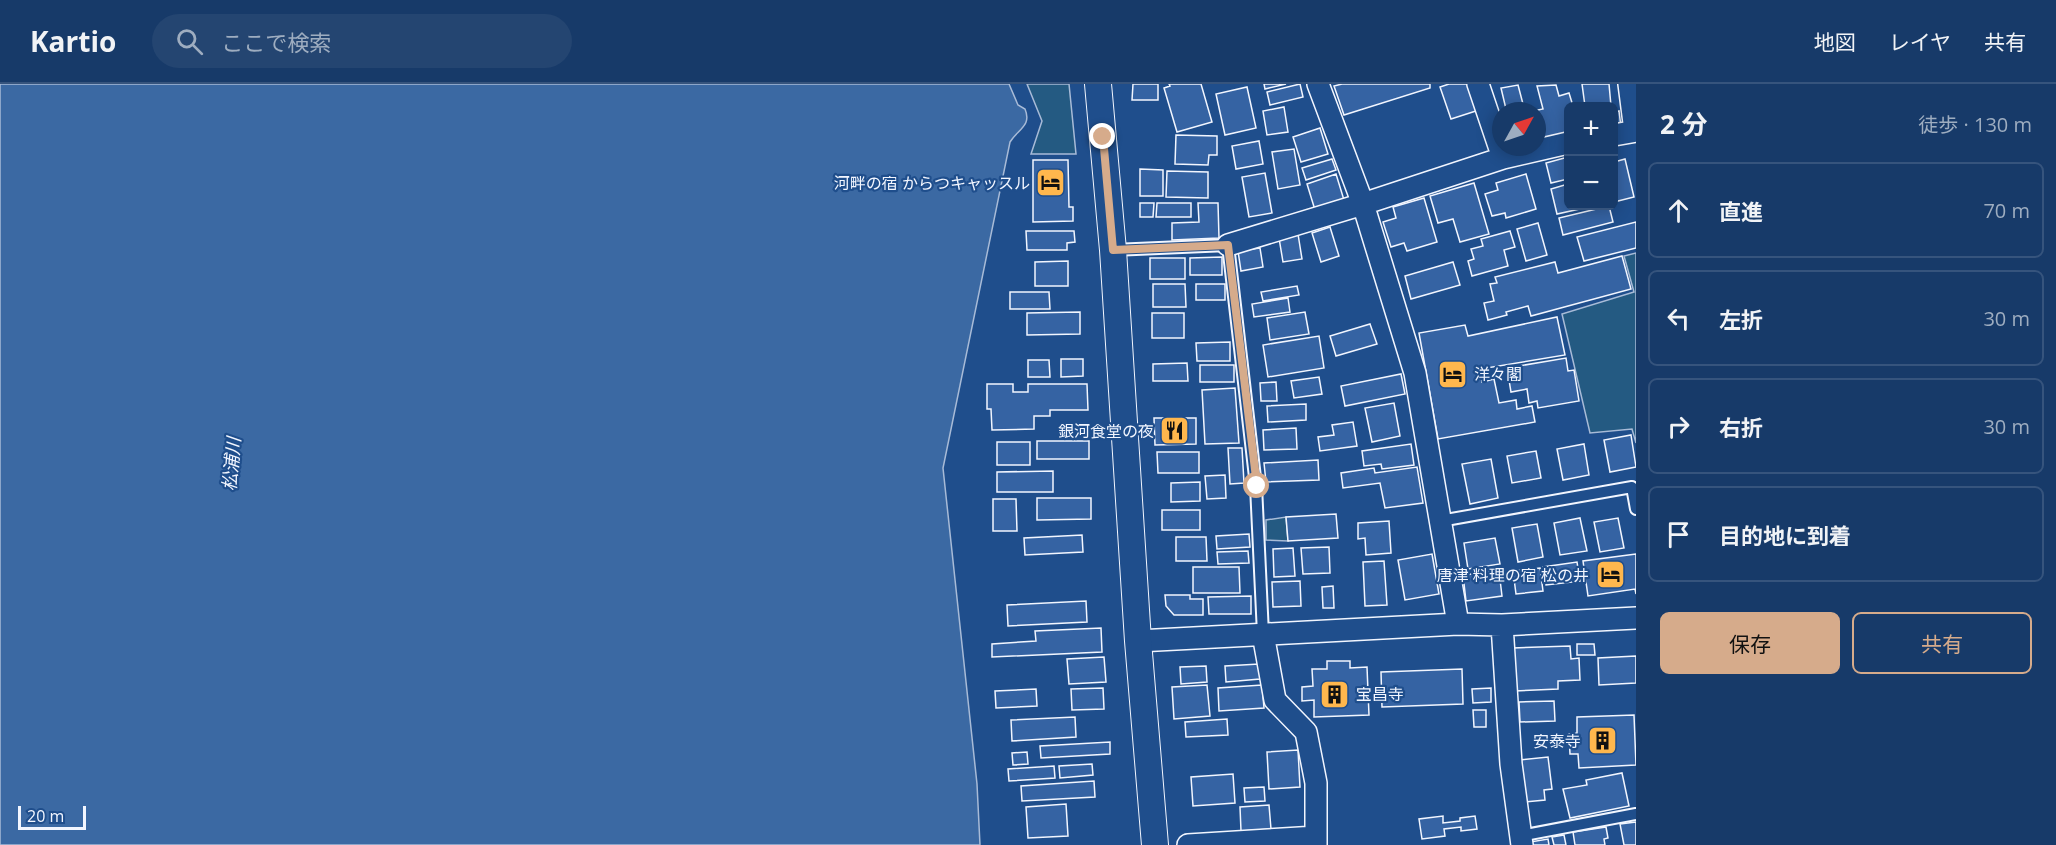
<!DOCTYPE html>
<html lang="ja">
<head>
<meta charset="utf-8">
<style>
  :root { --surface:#173a69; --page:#244571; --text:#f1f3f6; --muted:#9eadc0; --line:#36547d; --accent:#d6ab8b }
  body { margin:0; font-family:"Open Sans","Noto Sans JP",sans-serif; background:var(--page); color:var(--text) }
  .controls { position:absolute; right:18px; top:18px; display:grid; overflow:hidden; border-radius:9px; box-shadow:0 3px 15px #0003 }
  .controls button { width:54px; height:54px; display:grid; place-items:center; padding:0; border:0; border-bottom:2px solid var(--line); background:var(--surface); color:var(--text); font:30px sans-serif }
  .compass { position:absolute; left:1492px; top:18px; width:54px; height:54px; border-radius:50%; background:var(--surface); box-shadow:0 3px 15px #0003; rotate:50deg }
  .scale { position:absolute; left:18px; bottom:15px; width:68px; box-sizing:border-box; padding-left:6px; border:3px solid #f2f6ff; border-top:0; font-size:16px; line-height:21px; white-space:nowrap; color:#f2f6ff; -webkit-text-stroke:4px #1f4e8c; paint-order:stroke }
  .stop { position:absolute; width:18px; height:18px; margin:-14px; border:4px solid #d6ab8b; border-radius:50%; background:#fff }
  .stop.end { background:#d6ab8b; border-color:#fff; box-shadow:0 2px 6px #0008 }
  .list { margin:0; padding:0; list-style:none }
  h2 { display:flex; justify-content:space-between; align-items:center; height:78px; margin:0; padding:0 24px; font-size:26px }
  h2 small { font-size:20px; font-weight:400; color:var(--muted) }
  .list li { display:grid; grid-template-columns:39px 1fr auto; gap:18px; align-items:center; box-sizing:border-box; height:96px; margin:0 12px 12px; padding:0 12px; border:2px solid var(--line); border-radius:9px }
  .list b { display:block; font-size:22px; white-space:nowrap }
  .list em { font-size:20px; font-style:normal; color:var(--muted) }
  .actions { display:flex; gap:12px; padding:18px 24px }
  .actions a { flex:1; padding:14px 0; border:2px solid var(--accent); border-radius:9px; text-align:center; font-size:21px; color:var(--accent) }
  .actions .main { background:var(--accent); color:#111 }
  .icon { flex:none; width:33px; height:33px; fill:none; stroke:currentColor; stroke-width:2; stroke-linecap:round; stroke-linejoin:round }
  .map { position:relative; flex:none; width:1636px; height:761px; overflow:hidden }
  header { display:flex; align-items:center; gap:36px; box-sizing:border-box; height:84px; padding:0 30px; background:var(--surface); border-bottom:2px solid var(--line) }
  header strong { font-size:28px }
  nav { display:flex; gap:33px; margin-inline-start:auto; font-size:21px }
  .search { width:420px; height:54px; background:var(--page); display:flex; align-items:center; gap:15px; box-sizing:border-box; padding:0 21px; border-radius:33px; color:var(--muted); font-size:22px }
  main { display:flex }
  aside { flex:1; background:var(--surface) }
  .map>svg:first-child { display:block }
</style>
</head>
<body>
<header>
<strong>Kartio</strong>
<div class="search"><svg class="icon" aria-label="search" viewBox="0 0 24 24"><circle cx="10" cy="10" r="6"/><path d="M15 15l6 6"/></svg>ここで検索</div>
<nav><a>地図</a><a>レイヤ</a><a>共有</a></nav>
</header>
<main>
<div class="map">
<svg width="1636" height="761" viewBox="0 0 1636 761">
  <rect width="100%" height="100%" fill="#1f4e8c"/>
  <!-- green -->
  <path fill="#245a82" stroke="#a8bbd7" stroke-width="1.5" d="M 1027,0 L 1069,0 L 1076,70 L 1031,70 L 1042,37 Z
    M 1636,169 L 1636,359 L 1632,345 L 1590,349 L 1562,230 L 1634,208 L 1624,172 Z
    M 1286,433 L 1288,457 L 1266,456 L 1266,436 Z"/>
  <!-- water -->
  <path fill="#3b69a3" stroke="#a8bbd7" stroke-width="1.5" d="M 0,0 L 1009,0 L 1018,21 L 1025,25 C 1032,42 1018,45 1010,58 L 943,384 L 977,700 L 980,761 L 0,761 Z"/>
  <!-- building -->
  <path fill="#3563a3" stroke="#f2f6ff" stroke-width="1.5" d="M 1133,0 L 1158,0 L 1158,16 L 1132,16 Z
    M 1169,0 L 1201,0 L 1212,38 L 1177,48 L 1164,4 L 1170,2 Z
    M 1264,0 L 1286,0 L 1265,5 Z
    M 1300,0 L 1303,13 L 1270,21 L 1267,8 Z
    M 1342,0 L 1430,0 L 1430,4 L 1344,31 L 1334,2 Z
    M 1449,0 L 1471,0 L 1479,26 L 1451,35 L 1440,3 Z
    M 1582,0 L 1609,0 L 1611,22 L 1585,22 Z
    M 1518,1 L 1523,20 L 1506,25 L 1501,4 Z
    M 1556,1 L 1559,12 L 1569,9 L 1573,22 L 1568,22 L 1568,51 L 1537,59 L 1537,27 L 1533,27 L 1543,25 L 1537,2 Z
    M 1247,3 L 1256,44 L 1225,51 L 1216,10 Z
    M 1284,23 L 1288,48 L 1267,51 L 1263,27 Z
    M 1619,27 L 1621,43 L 1614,44 L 1614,28 Z
    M 1320,44 L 1328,70 L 1301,78 L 1293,53 Z
    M 1176,51 L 1217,52 L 1217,71 L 1209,71 L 1208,81 L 1175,80 Z
    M 1259,57 L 1263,80 L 1236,85 L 1232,62 Z
    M 1294,65 L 1300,101 L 1278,105 L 1272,68 Z
    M 1568,73 L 1568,95 L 1551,99 L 1546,79 Z
    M 1332,75 L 1336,86 L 1306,96 L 1302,84 Z
    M 1625,75 L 1634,113 L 1614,118 L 1614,78 Z
    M 1033,76 L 1068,76 L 1069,123 L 1073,123 L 1073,137 L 1033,138 Z
    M 1140,85 L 1163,86 L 1163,112 L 1140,112 Z
    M 1167,87 L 1208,88 L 1208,114 L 1166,113 Z
    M 1265,89 L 1272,129 L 1249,133 L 1242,93 Z
    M 1336,90 L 1344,116 L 1315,126 L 1307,100 Z
    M 1526,90 L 1536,125 L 1506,134 L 1505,129 L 1492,132 L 1485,110 L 1498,106 L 1496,99 Z
    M 1474,99 L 1489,150 L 1460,158 L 1453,135 L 1438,139 L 1430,112 Z
    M 1568,100 L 1568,122 L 1593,122 L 1557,130 L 1551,105 Z
    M 1424,114 L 1437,158 L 1407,167 L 1404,159 L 1391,163 L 1383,138 L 1396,134 L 1393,123 Z
    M 1140,119 L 1154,119 L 1153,133 L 1140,133 Z
    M 1157,119 L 1191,119 L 1191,133 L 1156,133 Z
    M 1198,119 L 1218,119 L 1219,154 L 1172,156 L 1172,139 L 1199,138 Z
    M 1609,122 L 1613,138 L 1563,151 L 1559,134 Z
    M 1636,138 L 1636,164 L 1584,177 L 1577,153 Z
    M 1538,139 L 1547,171 L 1526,177 L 1517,145 Z
    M 1330,143 L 1339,172 L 1321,178 L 1312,149 Z
    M 1026,147 L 1074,147 L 1075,158 L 1067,159 L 1067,166 L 1027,166 Z
    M 1510,147 L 1515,163 L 1504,166 L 1508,182 L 1472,192 L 1468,177 L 1474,175 L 1471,165 L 1483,162 L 1481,155 Z
    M 1298,150 L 1302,175 L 1283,178 L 1279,154 Z
    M 1260,164 L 1263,183 L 1241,187 L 1238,167 Z
    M 1622,172 L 1631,205 L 1531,232 L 1528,222 L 1506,228 L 1507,231 L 1488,236 L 1484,219 L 1494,217 L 1490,200 L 1497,199 L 1495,193 L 1555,178 L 1558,189 Z
    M 1222,173 L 1222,191 L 1190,191 L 1190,174 Z
    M 1150,174 L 1185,174 L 1185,195 L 1150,195 Z
    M 1068,177 L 1068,202 L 1035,202 L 1035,178 Z
    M 1453,178 L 1460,201 L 1411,215 L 1405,192 Z
    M 1153,200 L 1185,200 L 1186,223 L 1153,223 Z
    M 1196,200 L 1225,200 L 1225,216 L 1196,216 Z
    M 1297,202 L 1299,211 L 1263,217 L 1261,208 Z
    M 1010,208 L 1049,208 L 1050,225 L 1010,225 Z
    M 1288,214 L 1290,228 L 1254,233 L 1252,220 Z
    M 1080,228 L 1080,250 L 1027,251 L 1027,229 Z
    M 1305,228 L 1309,250 L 1270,256 L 1267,234 Z
    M 1152,229 L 1184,229 L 1184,254 L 1152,254 Z
    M 1557,233 L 1565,271 L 1480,285 L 1482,298 L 1494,295 L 1499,319 L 1516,316 L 1517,325 L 1532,322 L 1535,338 L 1438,355 L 1419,249 L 1465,241 L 1468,252 Z
    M 1370,240 L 1377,260 L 1336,272 L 1330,252 Z
    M 1319,252 L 1324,284 L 1268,293 L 1263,261 Z
    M 1230,258 L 1230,277 L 1197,277 L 1196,259 Z
    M 1566,274 L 1568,287 L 1574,286 L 1579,317 L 1538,324 L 1537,317 L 1529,319 L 1527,305 L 1511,308 L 1507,284 Z
    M 1061,275 L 1083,275 L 1083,292 L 1061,293 Z
    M 1028,276 L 1049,276 L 1050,293 L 1028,293 Z
    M 1187,279 L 1188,297 L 1153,297 L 1153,280 Z
    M 1200,281 L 1234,281 L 1234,298 L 1200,298 Z
    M 1401,290 L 1405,310 L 1345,322 L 1341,302 Z
    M 1319,293 L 1322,310 L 1294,314 L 1291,297 Z
    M 1276,298 L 1277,317 L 1261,317 L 1260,299 Z
    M 987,300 L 1013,300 L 1013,308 L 1028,308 L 1028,300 L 1087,300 L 1088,326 L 1050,326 L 1050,332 L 1034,332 L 1034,345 L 992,346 L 991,325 L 987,325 Z
    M 1235,304 L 1239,359 L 1205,360 L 1202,306 Z
    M 1394,319 L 1400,352 L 1372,358 L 1365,324 Z
    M 1306,320 L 1306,336 L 1268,338 L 1267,322 Z
    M 1154,334 L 1196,334 L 1196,360 L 1155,361 Z
    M 1353,338 L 1357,362 L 1320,367 L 1318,353 L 1334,351 L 1332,341 Z
    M 1296,344 L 1297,365 L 1264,366 L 1263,346 Z
    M 1631,351 L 1636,383 L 1610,388 L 1604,356 Z
    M 1037,357 L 1089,357 L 1089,375 L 1037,375 Z
    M 997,358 L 1030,358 L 1030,381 L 997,381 Z
    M 1411,360 L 1414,381 L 1382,385 L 1381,380 L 1364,382 L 1362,367 Z
    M 1584,360 L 1589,391 L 1563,396 L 1557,365 Z
    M 1228,364 L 1242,364 L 1244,399 L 1230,400 Z
    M 1536,367 L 1541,394 L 1512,399 L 1507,372 Z
    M 1157,368 L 1199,368 L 1199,389 L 1158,389 Z
    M 1491,375 L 1498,414 L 1470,420 L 1462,380 Z
    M 1318,376 L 1319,396 L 1266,398 L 1264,379 Z
    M 1417,383 L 1423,419 L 1385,424 L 1380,399 L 1343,404 L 1341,389 L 1374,384 L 1375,389 Z
    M 1053,387 L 1053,408 L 997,408 L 997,388 Z
    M 1225,391 L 1226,414 L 1207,415 L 1205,392 Z
    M 1200,398 L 1200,417 L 1171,418 L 1171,399 Z
    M 1037,414 L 1091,414 L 1091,435 L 1037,436 Z
    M 993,415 L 1016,415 L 1017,447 L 993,447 Z
    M 1162,426 L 1200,426 L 1200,446 L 1162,446 Z
    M 1336,430 L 1338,454 L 1288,457 L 1286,433 Z
    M 1580,434 L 1587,467 L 1560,471 L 1554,439 Z
    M 1618,434 L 1624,464 L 1600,468 L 1594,438 Z
    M 1389,437 L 1391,469 L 1366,471 L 1365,454 L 1358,455 L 1358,439 Z
    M 1537,440 L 1543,473 L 1518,478 L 1512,444 Z
    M 1249,450 L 1250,463 L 1217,465 L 1216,452 Z
    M 1082,451 L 1083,468 L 1025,471 L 1024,454 Z
    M 1176,453 L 1206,453 L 1207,477 L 1176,477 Z
    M 1495,454 L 1500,480 L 1468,485 L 1464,459 Z
    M 1329,463 L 1330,489 L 1303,490 L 1301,464 Z
    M 1293,464 L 1295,492 L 1274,493 L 1273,465 Z
    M 1248,467 L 1249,479 L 1218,480 L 1217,468 Z
    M 1432,470 L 1439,510 L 1405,516 L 1398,476 Z
    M 1636,470 L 1636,510 L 1635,505 L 1588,512 L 1583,477 Z
    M 1384,477 L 1387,521 L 1365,522 L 1363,478 Z
    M 1577,478 L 1580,497 L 1546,501 L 1543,483 Z
    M 1193,483 L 1239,483 L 1240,509 L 1193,509 Z
    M 1540,484 L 1543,507 L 1516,510 L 1513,487 Z
    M 1499,487 L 1502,512 L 1466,517 L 1463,491 Z
    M 1300,497 L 1301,522 L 1273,523 L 1272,498 Z
    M 1333,502 L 1334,524 L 1323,524 L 1322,503 Z
    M 1165,511 L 1190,511 L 1190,515 L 1203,515 L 1203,531 L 1174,531 L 1166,522 Z
    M 1251,512 L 1251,530 L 1209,530 L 1208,513 Z
    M 1086,517 L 1087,538 L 1008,542 L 1007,521 Z
    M 1101,544 L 1102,568 L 992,573 L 992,560 L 1036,557 L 1035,547 Z
    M 1577,560 L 1594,560 L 1595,571 L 1577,571 Z
    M 1570,562 L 1571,575 L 1579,574 L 1580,596 L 1558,597 L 1558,605 L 1515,607 L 1513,564 Z
    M 1636,572 L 1636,599 L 1599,601 L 1598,574 Z
    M 1104,573 L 1106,598 L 1069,600 L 1067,575 Z
    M 1327,577 L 1350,577 L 1350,584 L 1367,583 L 1369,631 L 1314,633 L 1314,616 L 1302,617 L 1302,603 L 1313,602 L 1312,585 L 1327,585 Z
    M 1259,580 L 1260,595 L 1226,598 L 1225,582 Z
    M 1206,582 L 1207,598 L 1181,600 L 1180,583 Z
    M 1462,585 L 1463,620 L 1382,623 L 1381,588 Z
    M 1207,601 L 1210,632 L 1174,635 L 1172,603 Z
    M 1262,601 L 1264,624 L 1219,627 L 1218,604 Z
    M 1103,604 L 1104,625 L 1072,626 L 1071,605 Z
    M 1491,604 L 1491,618 L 1473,619 L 1472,605 Z
    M 1036,605 L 1037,622 L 996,624 L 995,607 Z
    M 1554,617 L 1555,637 L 1520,638 L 1519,618 Z
    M 1473,626 L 1486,626 L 1486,643 L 1474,643 Z
    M 1634,631 L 1636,681 L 1579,684 L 1578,670 L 1570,670 L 1569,650 L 1577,649 L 1577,633 Z
    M 1075,633 L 1076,653 L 1012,657 L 1011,636 Z
    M 1227,635 L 1228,651 L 1186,653 L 1185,638 Z
    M 1110,658 L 1110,670 L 1041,674 L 1040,662 Z
    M 1298,666 L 1300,703 L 1269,705 L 1267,668 Z
    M 1027,668 L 1028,680 L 1013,681 L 1012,669 Z
    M 1548,673 L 1552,705 L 1544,706 L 1545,716 L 1525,718 L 1520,676 Z
    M 1092,680 L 1093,691 L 1060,694 L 1059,682 Z
    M 1054,682 L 1055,694 L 1009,697 L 1008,685 Z
    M 1622,689 L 1629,722 L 1570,734 L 1563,705 L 1587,701 L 1586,696 Z
    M 1233,690 L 1235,719 L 1193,722 L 1191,693 Z
    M 1094,697 L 1095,713 L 1022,717 L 1021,702 Z
    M 1264,703 L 1265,717 L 1245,718 L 1244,704 Z
    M 1066,720 L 1068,752 L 1028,754 L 1026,723 Z
    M 1269,721 L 1271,745 L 1241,747 L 1240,723 Z
    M 1443,732 L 1443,739 L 1460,737 L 1460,734 L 1475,732 L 1477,745 L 1461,747 L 1461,743 L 1444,745 L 1445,752 L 1422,755 L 1419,735 Z
    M 1636,738 L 1636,761 L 1624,761 L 1620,740 Z
    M 1606,743 L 1608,754 L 1604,755 L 1605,761 L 1575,761 L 1573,748 Z
    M 1564,751 L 1566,761 L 1554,761 L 1552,753 Z
    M 1548,755 L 1549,761 L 1531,761 L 1530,758 Z"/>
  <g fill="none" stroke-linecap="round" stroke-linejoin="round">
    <defs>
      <path id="service" d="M 1113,166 L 1228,161 L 1256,402 L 1263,550
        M 1440,437 L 1632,403 L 1636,425
        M 1520,752 L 1636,730"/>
      <path id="minor" d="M 1318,0 L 1363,120 L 1415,289 L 1458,540
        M 1478,0 L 1503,74
        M 1629,0 L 1635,47
        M 1614,51 L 1636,47
        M 1228,161 L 1363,120 L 1503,74 L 1568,59
        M 1502,541 L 1511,680 L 1522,761
        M 1263,550 L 1275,616 L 1306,648 L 1316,699 L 1316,761
        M 1138,557 L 1458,540 L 1502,541 L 1636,534
        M 1188,761 L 1316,753"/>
      <path id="tertiary" d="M 1098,0 L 1113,166 L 1138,557 L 1155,761"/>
    </defs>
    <!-- service casing -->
    <use href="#service" stroke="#f2f6ff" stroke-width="14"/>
    <!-- minor casing -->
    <use href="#minor" stroke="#f2f6ff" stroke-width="24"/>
    <!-- tertiary casing -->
    <use href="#tertiary" stroke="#f2f6ff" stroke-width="28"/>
    <!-- service -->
    <use href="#service" stroke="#1f4e8c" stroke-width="10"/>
    <!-- minor -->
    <use href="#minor" stroke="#1f4e8c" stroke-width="21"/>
    <!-- tertiary -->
    <use href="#tertiary" stroke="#1f4e8c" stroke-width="26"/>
  </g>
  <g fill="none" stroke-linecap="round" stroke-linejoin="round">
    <!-- route -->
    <path stroke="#d6ab8b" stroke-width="8" d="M 1103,53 L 1113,166 L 1228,161 L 1257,402"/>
  </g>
  <!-- icons -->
  <defs>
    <symbol id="hotel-square" viewBox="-11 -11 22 22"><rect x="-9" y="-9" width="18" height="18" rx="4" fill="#ffb74d" stroke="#1f4e8c"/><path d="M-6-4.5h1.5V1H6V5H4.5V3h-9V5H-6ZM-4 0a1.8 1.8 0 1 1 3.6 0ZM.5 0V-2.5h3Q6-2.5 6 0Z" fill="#111"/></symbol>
    <symbol id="restaurant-square" viewBox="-11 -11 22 22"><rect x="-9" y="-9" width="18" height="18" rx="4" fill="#ffb74d" stroke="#1f4e8c"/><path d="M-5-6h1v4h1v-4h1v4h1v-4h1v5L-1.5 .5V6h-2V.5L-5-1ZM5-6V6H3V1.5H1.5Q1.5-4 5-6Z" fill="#111"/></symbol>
    <symbol id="building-square" viewBox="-11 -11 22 22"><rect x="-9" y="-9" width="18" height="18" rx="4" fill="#ffb74d" stroke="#1f4e8c"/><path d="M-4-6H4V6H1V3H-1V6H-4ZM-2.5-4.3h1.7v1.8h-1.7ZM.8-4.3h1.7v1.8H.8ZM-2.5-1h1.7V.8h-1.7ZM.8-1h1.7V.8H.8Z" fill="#111"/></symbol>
  </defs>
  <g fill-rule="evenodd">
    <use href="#hotel-square" x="1034" y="82" width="33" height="33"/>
    <use href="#hotel-square" x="1436" y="274" width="33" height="33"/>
    <use href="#restaurant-square" x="1158" y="330" width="33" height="33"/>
    <use href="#hotel-square" x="1594" y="474" width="33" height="33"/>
    <use href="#building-square" x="1318" y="594" width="33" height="33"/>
    <use href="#building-square" x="1586" y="640" width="33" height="33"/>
  </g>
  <g text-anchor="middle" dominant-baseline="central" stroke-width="4.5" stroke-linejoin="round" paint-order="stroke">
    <!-- poi labels -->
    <g font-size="16" fill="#f2f6ff" stroke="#1f4e8c" text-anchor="end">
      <text x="1030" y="99">河畔の宿 からつキャッスル</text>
      <text x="1474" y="290" text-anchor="start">洋々閣</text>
      <text x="1154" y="347">銀河食堂の夜</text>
      <text x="1589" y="491">唐津 料理の宿 松の井</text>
      <text x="1356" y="610" text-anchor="start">宝昌寺</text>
      <text x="1581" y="657">安泰寺</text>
    </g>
    <!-- water labels -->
    <g font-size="18" font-style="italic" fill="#f2f6ff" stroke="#1f4e8c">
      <text transform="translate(231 380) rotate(-85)">松浦川</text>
    </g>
  </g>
</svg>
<div class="controls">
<button>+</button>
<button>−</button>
</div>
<svg class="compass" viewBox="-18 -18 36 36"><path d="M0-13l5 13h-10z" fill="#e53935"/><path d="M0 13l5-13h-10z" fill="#9eadc0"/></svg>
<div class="scale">20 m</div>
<div class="stop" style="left:1257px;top:402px"></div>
<div class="stop end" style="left:1103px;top:53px"></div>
</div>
<aside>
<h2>2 分<small>徒歩 · 130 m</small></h2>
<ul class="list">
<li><svg class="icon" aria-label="ahead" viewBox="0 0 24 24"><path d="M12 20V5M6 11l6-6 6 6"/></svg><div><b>直進</b></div><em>70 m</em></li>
<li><svg class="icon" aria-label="left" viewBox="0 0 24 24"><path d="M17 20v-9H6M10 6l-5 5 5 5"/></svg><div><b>左折</b></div><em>30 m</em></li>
<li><svg class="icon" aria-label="right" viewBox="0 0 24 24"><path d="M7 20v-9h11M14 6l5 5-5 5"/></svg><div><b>右折</b></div><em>30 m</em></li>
<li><svg class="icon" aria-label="arrive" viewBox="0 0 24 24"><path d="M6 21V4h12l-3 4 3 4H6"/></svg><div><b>目的地に到着</b></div></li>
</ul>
<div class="actions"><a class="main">保存</a><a>共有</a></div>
</aside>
</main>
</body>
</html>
